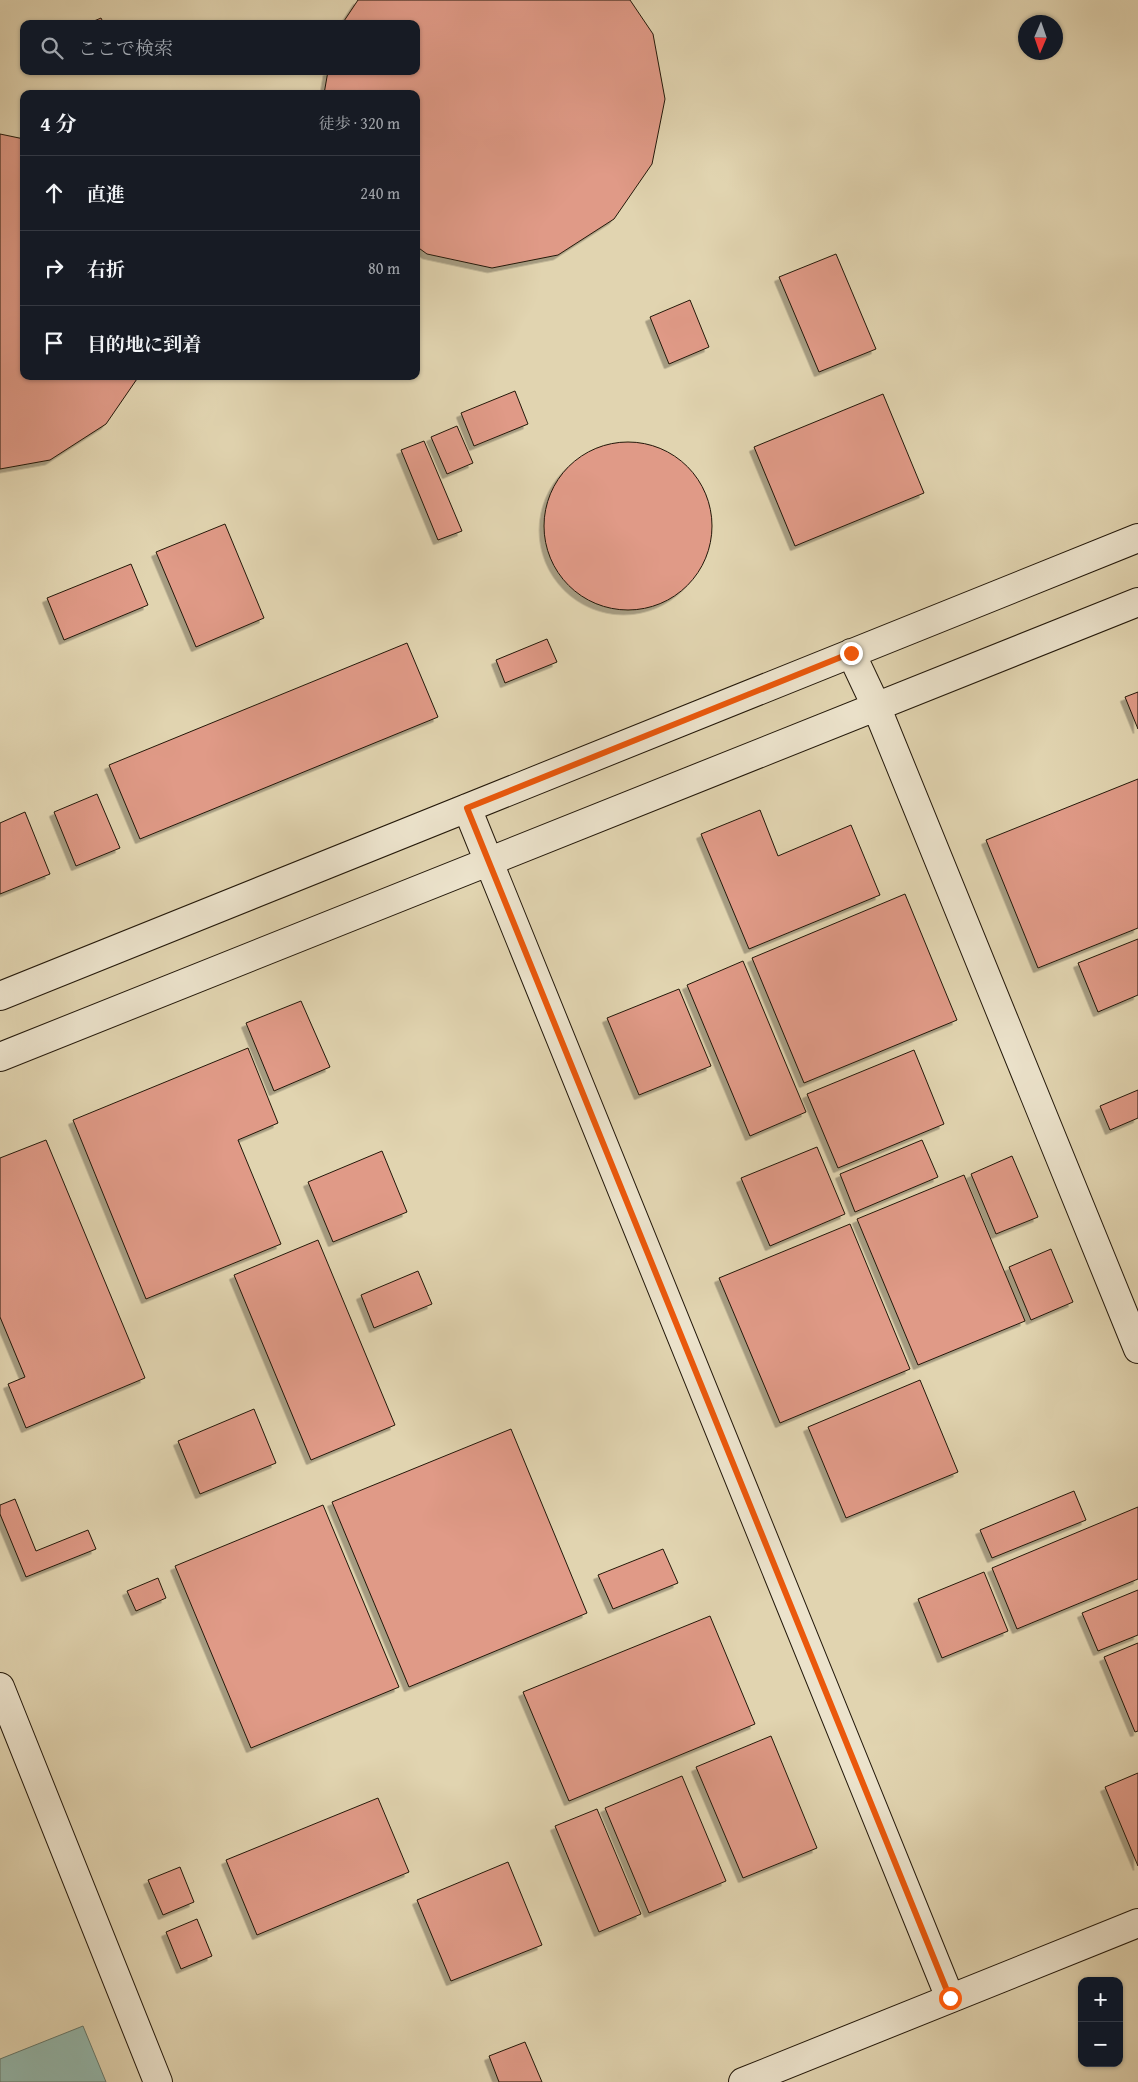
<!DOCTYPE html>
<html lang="ja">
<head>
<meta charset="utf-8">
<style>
  :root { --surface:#171b24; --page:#242831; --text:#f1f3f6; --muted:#9ea1a6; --line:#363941 }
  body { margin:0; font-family:"Gentium Book Plus","Noto Serif JP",serif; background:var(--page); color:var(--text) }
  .controls { position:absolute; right:15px; bottom:15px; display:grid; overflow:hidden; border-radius:10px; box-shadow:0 1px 4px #0004 }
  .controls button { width:45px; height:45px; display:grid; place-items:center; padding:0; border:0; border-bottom:1px solid var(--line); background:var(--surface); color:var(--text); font:25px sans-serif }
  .compass { position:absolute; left:1018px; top:15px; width:45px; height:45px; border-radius:50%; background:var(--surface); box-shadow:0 1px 4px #0004; rotate:182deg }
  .stop { position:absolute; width:15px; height:15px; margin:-11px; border:4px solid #ea580c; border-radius:50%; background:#fff }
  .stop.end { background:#ea580c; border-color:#fff; box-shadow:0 1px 5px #0008 }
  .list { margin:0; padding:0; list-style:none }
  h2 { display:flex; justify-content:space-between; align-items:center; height:65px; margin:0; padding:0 20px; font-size:21px }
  h2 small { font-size:16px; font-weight:400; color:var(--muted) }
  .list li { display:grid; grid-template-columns:32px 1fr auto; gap:15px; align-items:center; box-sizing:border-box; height:75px; padding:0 20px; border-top:1px solid var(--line) }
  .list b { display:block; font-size:19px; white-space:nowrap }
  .list em { font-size:16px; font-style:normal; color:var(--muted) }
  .icon { flex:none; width:28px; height:28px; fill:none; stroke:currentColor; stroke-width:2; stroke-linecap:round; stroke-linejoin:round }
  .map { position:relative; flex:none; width:1138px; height:2082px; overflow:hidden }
  .search { position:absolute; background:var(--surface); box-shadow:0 1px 4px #0004; left:20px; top:20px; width:400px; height:55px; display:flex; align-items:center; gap:12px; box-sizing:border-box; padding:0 18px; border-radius:10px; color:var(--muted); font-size:19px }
  .panel { position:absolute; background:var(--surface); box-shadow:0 1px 4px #0004; left:20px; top:90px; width:400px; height:290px; border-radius:10px }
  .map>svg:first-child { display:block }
</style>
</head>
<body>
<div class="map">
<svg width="1138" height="2082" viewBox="0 0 1138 2082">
  <defs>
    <filter id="shadow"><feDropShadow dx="-4.5" dy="4.5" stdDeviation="0" flood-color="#0004"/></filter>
  </defs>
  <rect width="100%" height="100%" fill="#e1d4b0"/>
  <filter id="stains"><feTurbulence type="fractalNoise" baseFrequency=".004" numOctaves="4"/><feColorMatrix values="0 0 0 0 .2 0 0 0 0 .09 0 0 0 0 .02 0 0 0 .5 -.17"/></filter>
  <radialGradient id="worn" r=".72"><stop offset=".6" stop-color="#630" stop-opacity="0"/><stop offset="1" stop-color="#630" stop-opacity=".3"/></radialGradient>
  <!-- water -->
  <path fill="#94b8ac" stroke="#67786b" d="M 83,2026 L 106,2082 L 0,2082 L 0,2059 Z"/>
  <!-- building -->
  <path fill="#e09a87" stroke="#23180a" filter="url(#shadow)" d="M 358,0 L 630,0 L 653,34 L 665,99 L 652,164 L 614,219 L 558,255 L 492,268 L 427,254 L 416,246 L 416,94 L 324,94 L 328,71 L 416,71 L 416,24 L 342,24 Z
    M 101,18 L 104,24 L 87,24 Z
    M 0,134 L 24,139 L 24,376 L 139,376 L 106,424 L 50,460 L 0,469 Z
    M 836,254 L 876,349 L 819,372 L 779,277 Z
    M 690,300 L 709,347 L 669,364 L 650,317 Z
    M 515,391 L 528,424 L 474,446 L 461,413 Z
    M 883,394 L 924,493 L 795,546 L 754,447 Z
    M 457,426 L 473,463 L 447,474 L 431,437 Z
    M 424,441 L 462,531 L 438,540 L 401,450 Z
    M544 526a84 84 0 1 1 168 0a84 84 0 1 1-168 0Z
    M 225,524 L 264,618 L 196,647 L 156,552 Z
    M 131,564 L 148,605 L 64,640 L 47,598 Z
    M 547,639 L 557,662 L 505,683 L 496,660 Z
    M 407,643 L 438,717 L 140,839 L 109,765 Z
    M 1138,692 L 1138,729 L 1125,697 Z
    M 1138,779 L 1138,928 L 1038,968 L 986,840 Z
    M 97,794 L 120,848 L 76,866 L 54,812 Z
    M 760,810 L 778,856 L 851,825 L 880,895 L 749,949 L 701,834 Z
    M 25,812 L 50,874 L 0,894 L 0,823 Z
    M 905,894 L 957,1020 L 804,1083 L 752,958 Z
    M 1138,939 L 1138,995 L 1098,1012 L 1078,963 Z
    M 743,961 L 806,1112 L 750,1136 L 687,985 Z
    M 679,989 L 711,1066 L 639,1095 L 607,1018 Z
    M 301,1001 L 330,1067 L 274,1091 L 246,1023 Z
    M 248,1048 L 278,1123 L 238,1140 L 281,1244 L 146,1299 L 73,1120 Z
    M 914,1050 L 944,1124 L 838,1168 L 807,1094 Z
    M 1138,1090 L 1138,1118 L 1110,1130 L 1100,1106 Z
    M 46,1140 L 145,1378 L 26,1428 L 8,1384 L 25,1377 L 0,1317 L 0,1158 Z
    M 922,1140 L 938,1177 L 855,1212 L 840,1174 Z
    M 817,1147 L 845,1214 L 770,1246 L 741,1178 Z
    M 382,1151 L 407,1212 L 333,1242 L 308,1182 Z
    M 1012,1156 L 1038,1217 L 996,1234 L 971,1174 Z
    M 964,1175 L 1025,1321 L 918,1365 L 857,1219 Z
    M 850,1224 L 910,1369 L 780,1423 L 719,1278 Z
    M 318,1240 L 395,1425 L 311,1460 L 234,1275 Z
    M 1051,1249 L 1073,1302 L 1031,1320 L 1009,1267 Z
    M 418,1271 L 432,1304 L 374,1328 L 361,1295 Z
    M 920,1380 L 958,1472 L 846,1518 L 808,1427 Z
    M 254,1409 L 276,1463 L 200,1494 L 178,1441 Z
    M 511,1429 L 587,1613 L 409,1687 L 332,1502 Z
    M 1074,1491 L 1086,1520 L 992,1558 L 980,1530 Z
    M 15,1499 L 36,1551 L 88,1530 L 96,1549 L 26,1577 L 0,1514 L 0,1505 Z
    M 323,1505 L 399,1687 L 251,1748 L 175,1566 Z
    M 1138,1507 L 1138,1579 L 1017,1629 L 992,1568 Z
    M 663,1549 L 678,1583 L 613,1609 L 598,1575 Z
    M 984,1572 L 1008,1631 L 942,1658 L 918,1599 Z
    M 158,1578 L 166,1598 L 136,1611 L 127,1591 Z
    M 1138,1590 L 1138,1635 L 1098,1651 L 1082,1613 Z
    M 710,1616 L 755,1724 L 569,1801 L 523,1692 Z
    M 1138,1643 L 1138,1731 L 1135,1732 L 1104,1657 Z
    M 771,1736 L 817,1848 L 743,1878 L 696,1767 Z
    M 1138,1773 L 1138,1866 L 1105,1787 Z
    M 682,1776 L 726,1881 L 649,1913 L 605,1808 Z
    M 378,1798 L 409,1872 L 257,1935 L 226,1860 Z
    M 597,1809 L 641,1914 L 599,1932 L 555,1826 Z
    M 508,1862 L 542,1945 L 451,1981 L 417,1900 Z
    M 180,1867 L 194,1902 L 163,1915 L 148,1880 Z
    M 197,1919 L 212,1956 L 181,1969 L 166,1932 Z
    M 525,2042 L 542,2082 L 499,2082 L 489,2056 Z"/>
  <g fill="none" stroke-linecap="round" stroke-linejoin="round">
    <defs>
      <path id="secondary" d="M 851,653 L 876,706 L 1138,1349
        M 467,808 L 950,1998
        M 0,996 L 1138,538
        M 0,1057 L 1138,602
        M 0,1687 L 158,2082
        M 743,2082 L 1138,1923"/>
    </defs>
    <!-- secondary casing -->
    <use href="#secondary" stroke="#23180a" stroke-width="30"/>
    <!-- secondary -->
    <use href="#secondary" stroke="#ece3cc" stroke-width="28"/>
  </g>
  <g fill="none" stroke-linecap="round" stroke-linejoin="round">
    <!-- route -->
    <path stroke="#ea580c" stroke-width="6" d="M 851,653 L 467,808 L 950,1998"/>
  </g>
  <rect width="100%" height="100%" filter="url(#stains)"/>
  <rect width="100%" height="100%" fill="url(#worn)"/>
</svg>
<div class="controls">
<button>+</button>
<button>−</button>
</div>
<svg class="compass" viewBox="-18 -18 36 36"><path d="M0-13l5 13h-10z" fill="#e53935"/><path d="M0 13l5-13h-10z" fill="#9ea1a6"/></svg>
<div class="stop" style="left:950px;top:1998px"></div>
<div class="stop end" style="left:851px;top:653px"></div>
<div class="search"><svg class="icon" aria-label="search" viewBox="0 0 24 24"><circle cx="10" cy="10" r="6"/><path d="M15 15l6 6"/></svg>ここで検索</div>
<section class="panel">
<h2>4 分<small>徒歩 · 320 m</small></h2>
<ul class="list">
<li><svg class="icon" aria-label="ahead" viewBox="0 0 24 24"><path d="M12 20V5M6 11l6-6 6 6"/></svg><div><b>直進</b></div><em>240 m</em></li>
<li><svg class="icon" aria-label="right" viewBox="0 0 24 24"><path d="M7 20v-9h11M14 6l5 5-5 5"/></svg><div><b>右折</b></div><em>80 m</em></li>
<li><svg class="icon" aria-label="arrive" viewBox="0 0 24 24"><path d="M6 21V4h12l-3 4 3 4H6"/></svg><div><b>目的地に到着</b></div></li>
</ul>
</section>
</div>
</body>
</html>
